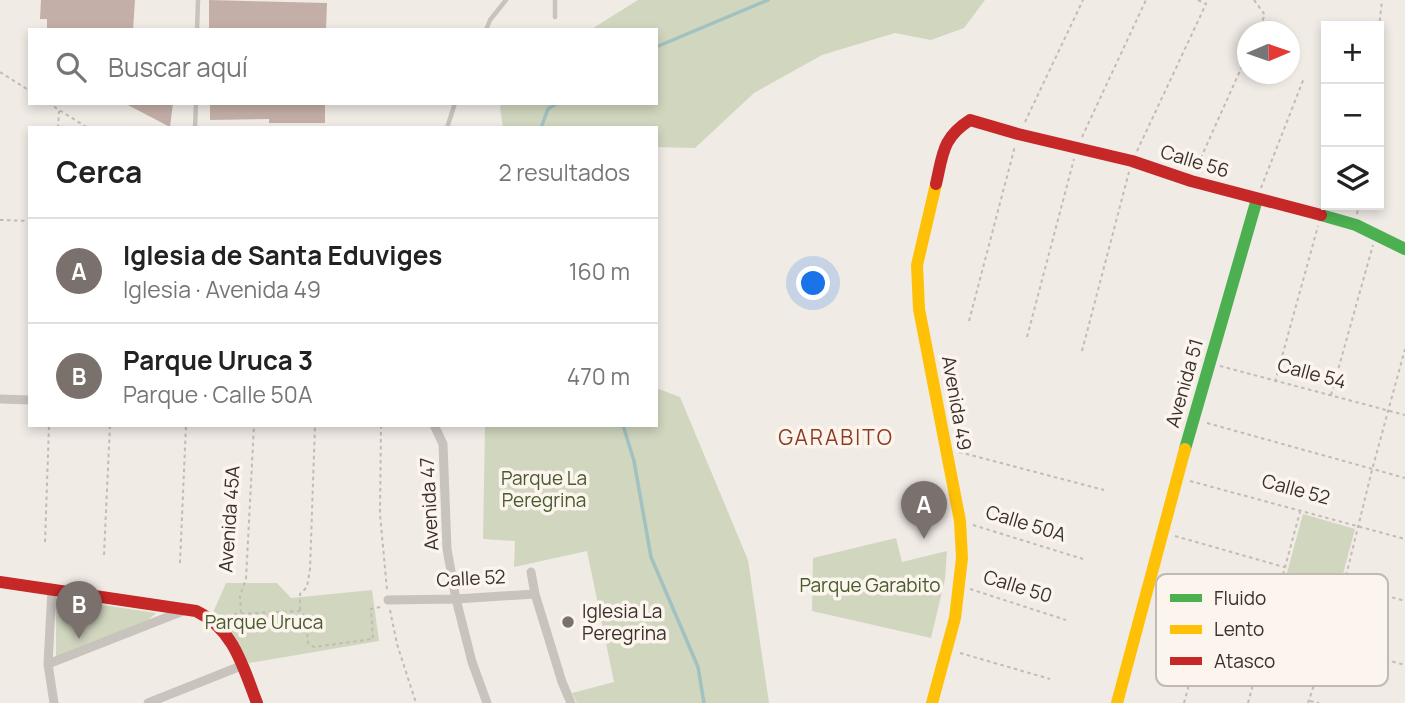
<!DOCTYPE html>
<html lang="es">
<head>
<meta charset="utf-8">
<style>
  :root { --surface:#fff; --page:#f6f6f6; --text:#222; --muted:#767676; --line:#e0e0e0; --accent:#7a716c }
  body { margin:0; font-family:Manrope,sans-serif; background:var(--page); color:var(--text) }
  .controls { position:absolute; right:21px; top:21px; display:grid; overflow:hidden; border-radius:0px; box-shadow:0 4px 10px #0003 }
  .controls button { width:63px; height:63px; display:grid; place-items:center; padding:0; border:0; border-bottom:2px solid var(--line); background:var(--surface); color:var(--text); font:35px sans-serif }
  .compass { position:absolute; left:1237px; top:21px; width:63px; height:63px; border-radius:50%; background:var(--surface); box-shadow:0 4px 10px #0003; rotate:88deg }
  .you { position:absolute; left:814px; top:284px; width:24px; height:24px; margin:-18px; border:5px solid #fff; border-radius:50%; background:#1a73e8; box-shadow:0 0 0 10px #1a73e833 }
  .badge { display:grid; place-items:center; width:46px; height:46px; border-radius:50%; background:var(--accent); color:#fff; font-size:23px; font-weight:700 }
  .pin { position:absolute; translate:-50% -58px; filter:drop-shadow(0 2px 4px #0008) }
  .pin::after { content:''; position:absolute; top:37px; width:24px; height:21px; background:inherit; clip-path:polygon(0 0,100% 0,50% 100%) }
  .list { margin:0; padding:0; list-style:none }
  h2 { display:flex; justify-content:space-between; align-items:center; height:91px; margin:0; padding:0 28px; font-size:30px }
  h2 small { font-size:23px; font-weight:400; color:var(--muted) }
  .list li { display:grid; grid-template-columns:46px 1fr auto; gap:21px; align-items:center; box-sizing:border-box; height:105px; padding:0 28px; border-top:2px solid var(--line) }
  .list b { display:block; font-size:26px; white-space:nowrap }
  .list p { margin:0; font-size:23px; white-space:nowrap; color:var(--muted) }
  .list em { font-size:23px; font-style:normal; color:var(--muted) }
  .icon { flex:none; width:38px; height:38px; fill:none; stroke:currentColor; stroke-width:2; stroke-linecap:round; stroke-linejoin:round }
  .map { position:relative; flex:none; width:1405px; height:703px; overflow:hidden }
  .search { position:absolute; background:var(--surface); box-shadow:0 4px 10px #0003; left:28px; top:28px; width:630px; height:77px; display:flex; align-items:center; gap:18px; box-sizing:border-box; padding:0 24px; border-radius:0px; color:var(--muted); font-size:26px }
  .panel { position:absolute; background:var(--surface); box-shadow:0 4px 10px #0003; left:28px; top:126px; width:630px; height:301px; border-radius:0px }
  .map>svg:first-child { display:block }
</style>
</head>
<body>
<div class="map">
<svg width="1405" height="703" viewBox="0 0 1405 703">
  <rect width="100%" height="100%" fill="#f0ebe5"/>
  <!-- green -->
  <path fill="#d1d6bf" d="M 638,0 L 985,0 L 964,28 L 931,40 L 895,33 L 822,55 L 754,93 L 695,148 L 656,147 L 656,128 L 503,128 L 500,107 L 502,103 L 656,103 L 656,30 L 590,30 Z
    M 656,388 L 680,397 L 748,560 L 769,703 L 577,703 L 572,693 L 614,682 L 587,551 L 514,567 L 515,541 L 483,539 L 485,426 L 656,425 Z
    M 1303,514 L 1355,529 L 1326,638 L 1273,624 Z
    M 896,538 L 902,562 L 947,551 L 945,579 L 931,638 L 812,611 L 813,558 Z
    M 226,583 L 277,583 L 291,598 L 372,590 L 379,641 L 249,663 L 212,615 Z
    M 56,598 L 156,613 L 147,621 L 56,657 Z"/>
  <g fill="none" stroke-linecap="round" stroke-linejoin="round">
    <!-- stream -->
    <path stroke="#a1c2c1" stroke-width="3.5" d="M 656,47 L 768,0
      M 541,128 L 548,109 L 557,103
      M 623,425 L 634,461 L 651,557 L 698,667 L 704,703"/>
  </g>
  <!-- building -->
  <path fill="#c3afa7" d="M 41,0 L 135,0 L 133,30 L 47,30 L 47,19 L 40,19 Z
    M 209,0 L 327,3 L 326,30 L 209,30 Z
    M 124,103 L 173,103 L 170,127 Z
    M 210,103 L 325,103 L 325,123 L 269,123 L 269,119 L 210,120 Z"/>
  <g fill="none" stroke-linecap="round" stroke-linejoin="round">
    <!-- path -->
    <path stroke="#c2bbb6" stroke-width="2" stroke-dasharray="3.5 3.5" stroke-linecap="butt" d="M 1198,0 L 1206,4 L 1206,0
      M 1254,0 L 1265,15 L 1257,32
      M 1379,28 L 1382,0
      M 0,72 L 30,91
      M 48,103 L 88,128
      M 1025,122 L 1083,0
      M 58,128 L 59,111
      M 1082,137 L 1146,0
      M 1137,151 L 1206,4
      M 1195,171 L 1248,53
      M 1261,188 L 1304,78
      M 1357,214 L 1359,205
      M 0,220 L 30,221
      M 969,321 L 1015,146
      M 1027,337 L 1074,159
      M 1082,351 L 1129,172
      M 1220,366 L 1405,415
      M 1275,382 L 1318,226
      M 1331,395 L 1373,245
      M 1207,423 L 1405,478
      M 381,425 L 380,514 L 387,590
      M 959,452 L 1104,490
      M 1190,481 L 1405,539
      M 973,525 L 1083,559
      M 1175,536 L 1284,567
      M 45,542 L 49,425
      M 104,555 L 110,425
      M 180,563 L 186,425
      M 1345,584 L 1405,601
      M 970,589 L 1066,620
      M 1156,597 L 1405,665
      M 300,610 L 300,594 L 307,587 L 310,569 L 315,425
      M 390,610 L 397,644 L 416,703
      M 241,613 L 240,596 L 246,579 L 254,425
      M 228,618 L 236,614 L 300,611 L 306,618 L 308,643 L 314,647 L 373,639 L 371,609 L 380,607
      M 960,653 L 1050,679
      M 1310,701 L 1319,703
      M 1184,703 L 1209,612
      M 1248,703 L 1300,512
      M 1308,703 L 1328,643 L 1344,584 L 1372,470 L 1405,349"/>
    <!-- lane -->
    <path stroke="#c9c3be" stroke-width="4.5" d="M 555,17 L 555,0
      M 197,30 L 198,0
      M 486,30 L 490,20 L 506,0
      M 195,128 L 196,103
      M 447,128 L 455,103"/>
    <!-- street -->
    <path stroke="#c9c3be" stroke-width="9" d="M 0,399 L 30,400
      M 434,425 L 443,444 L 447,549 L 456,599 L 472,662 L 487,703
      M 52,589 L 48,664 L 54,703
      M 535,594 L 562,682 L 571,703
      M 388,600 L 456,599 L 535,594 L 531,572
      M 48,664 L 183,611
      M 148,703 L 241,666"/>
    <!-- fast -->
    <path stroke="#4caf50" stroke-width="12" d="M 1321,215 L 1356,225 L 1405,249
      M 1185,449 L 1257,199"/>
    <!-- slow -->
    <path stroke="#ffc107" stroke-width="12" d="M 932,703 L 955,618 L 962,558 L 960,521 L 919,309 L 917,265 L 936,184
      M 1117,703 L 1185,449"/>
    <!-- jam -->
    <path stroke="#c62828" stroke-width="12" d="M 936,184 C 943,154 942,138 970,120 L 1018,134 L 1132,161 L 1191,181 L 1321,215
      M 0,582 L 196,611 C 234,629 243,667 257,703"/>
  </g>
  <!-- markers -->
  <circle fill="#7a716c" stroke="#fbf5ee" stroke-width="2.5" cx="568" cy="622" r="7"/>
  <g text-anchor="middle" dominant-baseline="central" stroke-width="7" stroke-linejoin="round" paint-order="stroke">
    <!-- street labels -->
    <g font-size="19" fill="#3b302b" stroke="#fbf5ee">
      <text transform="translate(1195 161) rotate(17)">Calle 56</text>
      <text transform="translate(1312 373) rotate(15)">Calle 54</text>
      <text transform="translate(1184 383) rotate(-74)">Avenida 51</text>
      <text transform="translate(957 403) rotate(80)">Avenida 49</text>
      <text transform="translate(1296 489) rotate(15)">Calle 52</text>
      <text transform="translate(429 504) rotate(-93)">Avenida 47</text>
      <text transform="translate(229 519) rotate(-86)">Avenida 45A</text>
      <text transform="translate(1026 523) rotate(17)">Calle 50A</text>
      <text transform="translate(471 578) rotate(-3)">Calle 52</text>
      <text transform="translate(1018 586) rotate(17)">Calle 50</text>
    </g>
    <!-- park labels -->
    <g font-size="19" fill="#4a5a2e" stroke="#fbf5ee">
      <text x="544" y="478">Parque La<tspan x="544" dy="22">Peregrina</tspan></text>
      <text x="870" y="585">Parque Garabito</text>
      <text x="264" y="622">Parque Uruca</text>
    </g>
    <!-- poi labels -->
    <g font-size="19" fill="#3b302b" stroke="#fbf5ee" text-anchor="start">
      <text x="582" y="611">Iglesia La<tspan x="582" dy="22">Peregrina</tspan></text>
    </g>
    <!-- neighbourhood labels -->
    <g font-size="21" letter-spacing="2" fill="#8c3b22" stroke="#fbf5ee">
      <text x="836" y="437">GARABITO</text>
    </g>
  </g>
  <!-- legend -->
  <rect x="1156" y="574" width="232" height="112" rx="10" fill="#fbf5ee" stroke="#c1bab4" stroke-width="2"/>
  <rect x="1170" y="594" width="32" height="8" fill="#4caf50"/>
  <rect x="1170" y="625" width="32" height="9" fill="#ffc107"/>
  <rect x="1170" y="657" width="32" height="8" fill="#c62828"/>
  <g font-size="19" fill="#3b302b">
    <text x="1214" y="605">Fluido</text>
    <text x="1214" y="636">Lento</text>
    <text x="1214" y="668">Atasco</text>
  </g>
</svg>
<div class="controls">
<button>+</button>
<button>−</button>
<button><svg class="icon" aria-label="layers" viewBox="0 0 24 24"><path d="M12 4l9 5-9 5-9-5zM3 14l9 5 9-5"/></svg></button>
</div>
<svg class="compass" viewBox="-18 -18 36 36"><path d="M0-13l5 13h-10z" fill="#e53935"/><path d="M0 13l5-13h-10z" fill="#767676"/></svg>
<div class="you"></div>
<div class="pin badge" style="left:924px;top:539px">A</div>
<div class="pin badge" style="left:79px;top:639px">B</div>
<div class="search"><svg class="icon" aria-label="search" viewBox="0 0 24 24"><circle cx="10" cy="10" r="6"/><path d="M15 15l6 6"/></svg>Buscar aquí</div>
<section class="panel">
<h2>Cerca<small>2 resultados</small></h2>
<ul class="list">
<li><span class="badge">A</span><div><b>Iglesia de Santa Eduviges</b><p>Iglesia · Avenida 49</p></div><em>160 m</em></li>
<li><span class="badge">B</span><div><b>Parque Uruca 3</b><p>Parque · Calle 50A</p></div><em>470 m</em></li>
</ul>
</section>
</div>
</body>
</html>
